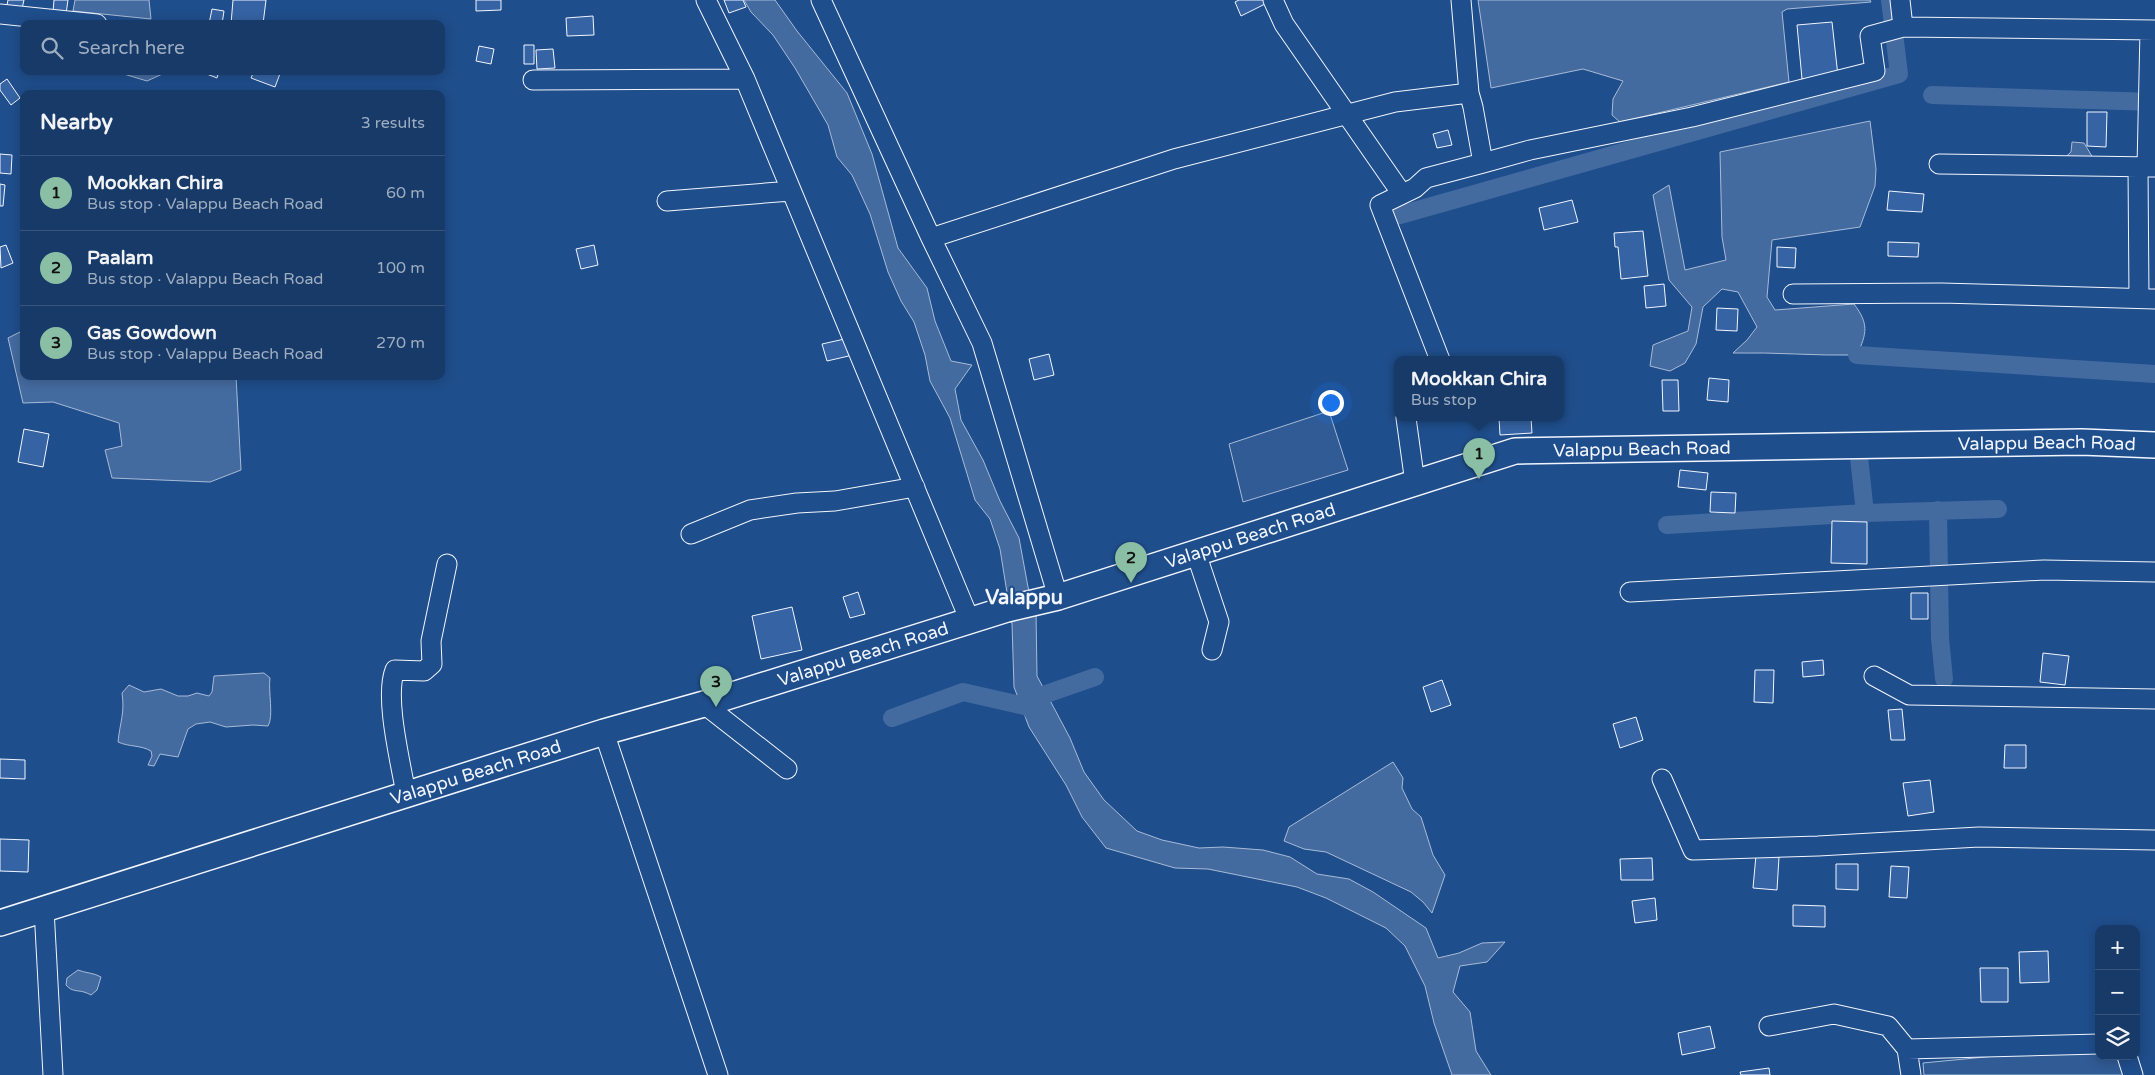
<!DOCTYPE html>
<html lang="en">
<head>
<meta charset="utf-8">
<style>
  :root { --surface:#173a69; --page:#244571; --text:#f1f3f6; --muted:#9eadc0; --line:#36547d; --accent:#8abfa5 }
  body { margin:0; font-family:"Varela Round",sans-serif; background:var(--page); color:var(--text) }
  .controls { position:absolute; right:15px; bottom:15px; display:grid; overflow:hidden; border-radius:10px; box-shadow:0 2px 12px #0003 }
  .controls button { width:45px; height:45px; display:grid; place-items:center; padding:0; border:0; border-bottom:1px solid var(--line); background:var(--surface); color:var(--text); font:25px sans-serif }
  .you { position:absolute; left:1330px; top:402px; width:18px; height:18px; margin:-12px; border:4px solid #fff; border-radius:50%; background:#1a73e8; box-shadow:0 0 0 8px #1a73e833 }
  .badge { display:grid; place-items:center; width:32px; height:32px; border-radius:50%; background:var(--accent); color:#111; font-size:16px; font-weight:700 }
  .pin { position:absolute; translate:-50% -41px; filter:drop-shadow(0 1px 2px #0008) }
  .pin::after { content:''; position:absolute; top:26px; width:18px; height:15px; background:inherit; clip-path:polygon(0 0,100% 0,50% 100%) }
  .popup { position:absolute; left:1394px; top:356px; width:170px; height:65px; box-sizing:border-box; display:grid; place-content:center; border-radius:10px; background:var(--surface); filter:drop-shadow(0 1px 4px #0005); font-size:16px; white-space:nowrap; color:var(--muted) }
  .popup b { font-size:19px; color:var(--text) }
  .popup::after { content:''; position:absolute; left:50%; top:100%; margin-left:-10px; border:10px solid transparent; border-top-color:var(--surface) }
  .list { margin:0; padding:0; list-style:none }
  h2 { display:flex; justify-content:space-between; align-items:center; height:65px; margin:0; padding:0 20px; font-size:21px }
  h2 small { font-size:16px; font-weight:400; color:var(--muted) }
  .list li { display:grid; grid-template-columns:32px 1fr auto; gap:15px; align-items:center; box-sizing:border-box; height:75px; padding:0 20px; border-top:1px solid var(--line) }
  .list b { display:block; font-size:19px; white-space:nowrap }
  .list p { margin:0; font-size:16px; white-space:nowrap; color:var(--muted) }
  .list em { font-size:16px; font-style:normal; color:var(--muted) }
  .icon { flex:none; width:28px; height:28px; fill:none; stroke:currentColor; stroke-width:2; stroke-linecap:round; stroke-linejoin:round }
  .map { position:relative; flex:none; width:2155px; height:1075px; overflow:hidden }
  .search { position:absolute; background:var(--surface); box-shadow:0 2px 12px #0003; left:20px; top:20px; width:425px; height:55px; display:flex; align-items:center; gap:12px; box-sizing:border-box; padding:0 18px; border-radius:10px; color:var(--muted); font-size:19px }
  .panel { position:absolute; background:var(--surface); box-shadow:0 2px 12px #0003; left:20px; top:90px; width:425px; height:290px; border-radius:10px }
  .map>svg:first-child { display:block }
</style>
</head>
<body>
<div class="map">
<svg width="2155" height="1075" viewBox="0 0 2155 1075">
  <rect width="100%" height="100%" fill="#1f4e8c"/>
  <!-- green -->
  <path fill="#305b95" stroke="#a8bbd7" d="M 1329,411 L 1348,470 L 1243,502 L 1229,444 Z
    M 2099,1046 L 2099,1056 L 2122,1056 L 2126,1075 L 1924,1075 L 1923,1063 Z"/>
  <!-- water -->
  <path fill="#446ba0" stroke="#a8bbd7" d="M 75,0 L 149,0 L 151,19 L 73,11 Z
    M 744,0 L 775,0 L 797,31 L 847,93 L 872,154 L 898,248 L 927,288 L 935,321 L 951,361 L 972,365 L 955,389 L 961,420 L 983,460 L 1000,501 L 1019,538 L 1028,587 L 1036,613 L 1037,676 L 1070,738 L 1084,772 L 1104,800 L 1137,831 L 1162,840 L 1199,848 L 1223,847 L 1263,850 L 1290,857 L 1317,874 L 1349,879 L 1373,892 L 1426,928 L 1438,958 L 1459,953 L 1482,943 L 1505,942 L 1487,962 L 1460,966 L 1453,992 L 1470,1012 L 1476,1051 L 1491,1075 L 1452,1075 L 1434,1023 L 1425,986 L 1405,946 L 1386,928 L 1326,898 L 1297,887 L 1208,869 L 1175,868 L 1106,848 L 1082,817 L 1066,785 L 1029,727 L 1014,687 L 1012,624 L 1000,549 L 990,519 L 975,500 L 950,418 L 930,381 L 925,355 L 914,322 L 901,301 L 888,272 L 870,214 L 852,175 L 837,157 L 828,125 L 795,68 L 773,35 L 751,12 Z
    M 1478,0 L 1870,0 L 1871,2 L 1787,9 L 1782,12 L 1789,82 L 1620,122 L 1612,115 L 1613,99 L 1623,81 L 1583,69 L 1491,88 Z
    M 114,71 L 169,71 L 147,81 Z
    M 1870,121 L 1876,169 L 1875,186 L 1860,227 L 1772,240 L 1767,297 L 1775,310 L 1854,304 C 1869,324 1867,333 1857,355 C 1816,356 1775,352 1733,353 L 1747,340 L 1757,327 L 1738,292 L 1722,289 L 1703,307 L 1696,344 L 1685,363 L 1670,371 L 1650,366 L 1653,345 L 1688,331 L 1692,307 L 1669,280 L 1653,195 L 1669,185 L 1685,270 L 1726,260 L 1722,237 L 1720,152 Z
    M 2072,142 L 2084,143 L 2093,158 L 2060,162 L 2071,152 Z
    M 24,330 L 24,376 L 236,376 L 241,470 L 210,482 L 112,478 L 105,450 L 122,446 L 119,423 L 53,402 L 23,403 L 8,338 Z
    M 264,673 L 270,678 C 268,691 274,717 268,726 L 253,725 L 226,727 L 210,722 L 196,724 L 188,729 L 178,757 L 160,754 L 154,766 L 148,765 L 152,756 L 151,751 C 141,745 129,747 118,742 C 120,722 125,713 122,693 L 129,685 L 144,692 L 161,689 L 178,696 L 188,696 L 197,693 L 209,696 L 212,692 L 214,676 Z
    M 1393,762 L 1403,778 L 1402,788 L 1412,809 L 1421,817 L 1433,855 L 1445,875 L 1432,913 L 1423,902 L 1411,892 L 1326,852 L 1304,849 L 1284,841 L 1289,827 Z
    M 78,970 C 85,973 95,973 101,977 L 97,990 L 91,995 C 89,994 87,993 84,992 C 77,990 72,992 66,985 L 67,978 Z"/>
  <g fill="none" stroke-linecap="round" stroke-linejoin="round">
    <!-- canal -->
    <path stroke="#446ba0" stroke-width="18" d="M 1932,95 L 2155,102
      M 1400,215 L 1899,74 L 1890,0
      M 1857,355 L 2155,374
      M 1938,510 L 1940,638 L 1944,679
      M 1865,513 L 1998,509
      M 1667,525 L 1865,513 L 1859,457
      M 1026,701 L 1095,677
      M 892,718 L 963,692 L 1029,707 L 1039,720"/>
  </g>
  <!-- building -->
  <path fill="#3563a3" stroke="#f2f6ff" d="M 8,0 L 24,0 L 21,13 L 6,10 Z
    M 54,0 L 68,0 L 66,14 L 53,12 Z
    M 233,0 L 266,0 L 263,24 L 231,24 Z
    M 476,0 L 501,0 L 501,10 L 476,11 Z
    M 724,0 L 743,0 L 746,7 L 729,13 Z
    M 1239,0 L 1263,0 L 1265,4 L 1241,16 L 1235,2 Z
    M 212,9 L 224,11 L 222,24 L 209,24 Z
    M 593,16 L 594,35 L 567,36 L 566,18 Z
    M 1832,22 L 1838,76 L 1802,79 L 1797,25 Z
    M 524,45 L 534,45 L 534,64 L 524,64 Z
    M 479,46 L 494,49 L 491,64 L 476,61 Z
    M 553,49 L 555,68 L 537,69 L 536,50 Z
    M 204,71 L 219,71 L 217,78 L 204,73 Z
    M 254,71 L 281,71 L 275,87 L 251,78 Z
    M 7,79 L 20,98 L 11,105 L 0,90 L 0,84 Z
    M 2087,112 L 2107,112 L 2106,147 L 2087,146 Z
    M 1448,130 L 1452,145 L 1437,148 L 1433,134 Z
    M 0,154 L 12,155 L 11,174 L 0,173 Z
    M 0,184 L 5,185 L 3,206 L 0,206 Z
    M 1889,191 L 1924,194 L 1922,212 L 1887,210 Z
    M 1572,200 L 1578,222 L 1544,230 L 1539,208 Z
    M 1643,231 L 1648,276 L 1621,279 L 1618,247 L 1615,247 L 1614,233 Z
    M 1888,242 L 1919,243 L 1918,257 L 1888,256 Z
    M 6,245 L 13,263 L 1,268 L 0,247 Z
    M 594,245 L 598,265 L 581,269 L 576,249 Z
    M 1777,247 L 1796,248 L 1795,268 L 1777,267 Z
    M 1664,284 L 1666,306 L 1646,308 L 1644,286 Z
    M 1717,308 L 1738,309 L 1737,331 L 1716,330 Z
    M 849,338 L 853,355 L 827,361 L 822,344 Z
    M 1049,354 L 1054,375 L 1034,380 L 1029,359 Z
    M 1709,378 L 1729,380 L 1728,402 L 1707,400 Z
    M 1662,380 L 1678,380 L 1679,411 L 1663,411 Z
    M 1499,418 L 1531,418 L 1532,433 L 1500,435 Z
    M 24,429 L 49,434 L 43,467 L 18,462 Z
    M 1680,470 L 1708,473 L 1706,490 L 1678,487 Z
    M 1711,492 L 1736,493 L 1735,513 L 1710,512 Z
    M 1832,521 L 1867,522 L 1867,564 L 1831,563 Z
    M 858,592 L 865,614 L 850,618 L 843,597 Z
    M 1911,593 L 1928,593 L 1928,619 L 1911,619 Z
    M 792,607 L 802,650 L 761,659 L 752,616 Z
    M 2043,653 L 2069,656 L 2065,685 L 2040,682 Z
    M 1823,660 L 1824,675 L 1803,677 L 1802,662 Z
    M 1755,670 L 1774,670 L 1773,703 L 1754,702 Z
    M 1442,680 L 1451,705 L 1431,712 L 1423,687 Z
    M 1902,709 L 1905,740 L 1891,740 L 1888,710 Z
    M 1636,717 L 1643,740 L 1620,748 L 1613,724 Z
    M 2005,745 L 2026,745 L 2026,768 L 2004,768 Z
    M 0,759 L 25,760 L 25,779 L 0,778 Z
    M 1930,780 L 1934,812 L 1908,816 L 1903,783 Z
    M 0,839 L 29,840 L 28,872 L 0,871 Z
    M 1756,855 L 1779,857 L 1777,890 L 1753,888 Z
    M 1652,858 L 1653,880 L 1621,880 L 1620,859 Z
    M 1836,864 L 1858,864 L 1858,890 L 1836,889 Z
    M 1891,866 L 1909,867 L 1907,898 L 1889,897 Z
    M 1655,898 L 1657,920 L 1635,923 L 1632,901 Z
    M 1793,905 L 1825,906 L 1825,927 L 1793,926 Z
    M 2048,951 L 2049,982 L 2020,983 L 2019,952 Z
    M 1980,968 L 2008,968 L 2008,1002 L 1981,1002 Z
    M 1710,1026 L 1715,1048 L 1682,1055 L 1678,1033 Z
    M 1769,1068 L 1770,1075 L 1741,1075 L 1740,1072 Z"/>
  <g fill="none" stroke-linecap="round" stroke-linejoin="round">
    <defs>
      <path id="minor" d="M 706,0 L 745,79 L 970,621
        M 821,0 L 931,238 L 982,343 L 1058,597
        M 1273,0 L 1284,24 L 1402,194
        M 0,14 L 97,24
        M 1903,27 L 2155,30
        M 533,80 L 745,79
        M 1469,93 L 1473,107 L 1483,163
        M 1939,164 L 2155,167
        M 2138,167 L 2139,298
        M 2147,167 L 2150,30
        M 667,201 L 791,191
        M 931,238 L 1174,159 L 1395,102 L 1469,93 L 1461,0
        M 1793,294 L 1941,293 L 2155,299
        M 1440,360 L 1380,205 L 1415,188 L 1426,178 L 1483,163 L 1530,150 L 1692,117 L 1875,71 L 1870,36 L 1903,27 L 1900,0
        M 1406,418 L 1415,483
        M 691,534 L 750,510 L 797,503 L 835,501 L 915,487
        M 1196,553 L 1219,622 L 1212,650
        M 1630,592 L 2044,570 L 2155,572
        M 1874,676 L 1909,695 L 2155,699
        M 704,704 L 787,769
        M 604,732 L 718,1075
        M 1662,779 L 1693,850 L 1818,846 L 1979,837 L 2155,840
        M 406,794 C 401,764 384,697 395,670 L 424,671 L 432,664 L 431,641 L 447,564
        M 44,909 L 53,1075
        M 1769,1026 L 1834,1014 L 1888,1026 L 1907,1049 L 1911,1075
        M 1907,1049 L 2099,1044
        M 2127,1056 L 2133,1075"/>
      <g id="major">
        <path id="s1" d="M 0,923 L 604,732 L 704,704 L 1007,609 L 1058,597 L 1515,451 L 2082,442 L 2155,445"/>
      </g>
    </defs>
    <!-- minor casing -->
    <use href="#minor" stroke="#f2f6ff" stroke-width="21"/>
    <!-- major casing -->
    <use href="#major" stroke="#f2f6ff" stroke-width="28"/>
    <!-- minor -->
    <use href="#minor" stroke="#1f4e8c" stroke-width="19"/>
    <!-- major -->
    <use href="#major" stroke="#1f4e8c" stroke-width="25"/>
  </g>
  <g text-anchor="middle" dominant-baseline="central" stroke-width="4" stroke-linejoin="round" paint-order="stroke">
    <!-- street labels -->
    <g font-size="18" fill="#f2f6ff" stroke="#1f4e8c">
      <text stroke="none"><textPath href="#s1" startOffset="2119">Valappu Beach Road</textPath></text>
      <text stroke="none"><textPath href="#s1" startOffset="1714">Valappu Beach Road</textPath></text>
      <text stroke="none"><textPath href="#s1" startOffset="1309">Valappu Beach Road</textPath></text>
      <text stroke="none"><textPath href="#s1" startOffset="904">Valappu Beach Road</textPath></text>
      <text stroke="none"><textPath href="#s1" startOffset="499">Valappu Beach Road</textPath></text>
    </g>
    <!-- quarter labels -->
    <g font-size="20" font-weight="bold" fill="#f2f6ff" stroke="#1f4e8c">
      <text x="1024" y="598">Valappu</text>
    </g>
  </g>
</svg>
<div class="controls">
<button>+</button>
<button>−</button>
<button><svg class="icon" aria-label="layers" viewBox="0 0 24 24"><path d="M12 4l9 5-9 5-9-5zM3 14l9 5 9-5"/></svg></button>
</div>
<div class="you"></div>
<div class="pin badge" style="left:1479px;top:479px">1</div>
<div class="popup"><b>Mookkan Chira</b>Bus stop</div>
<div class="pin badge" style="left:1131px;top:583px">2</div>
<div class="pin badge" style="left:716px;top:707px">3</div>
<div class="search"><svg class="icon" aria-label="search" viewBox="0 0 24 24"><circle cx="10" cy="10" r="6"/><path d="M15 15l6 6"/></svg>Search here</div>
<section class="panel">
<h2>Nearby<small>3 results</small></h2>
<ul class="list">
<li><span class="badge">1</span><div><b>Mookkan Chira</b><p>Bus stop · Valappu Beach Road</p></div><em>60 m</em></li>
<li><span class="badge">2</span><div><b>Paalam</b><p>Bus stop · Valappu Beach Road</p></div><em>100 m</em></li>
<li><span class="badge">3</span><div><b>Gas Gowdown</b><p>Bus stop · Valappu Beach Road</p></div><em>270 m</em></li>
</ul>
</section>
</div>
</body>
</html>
